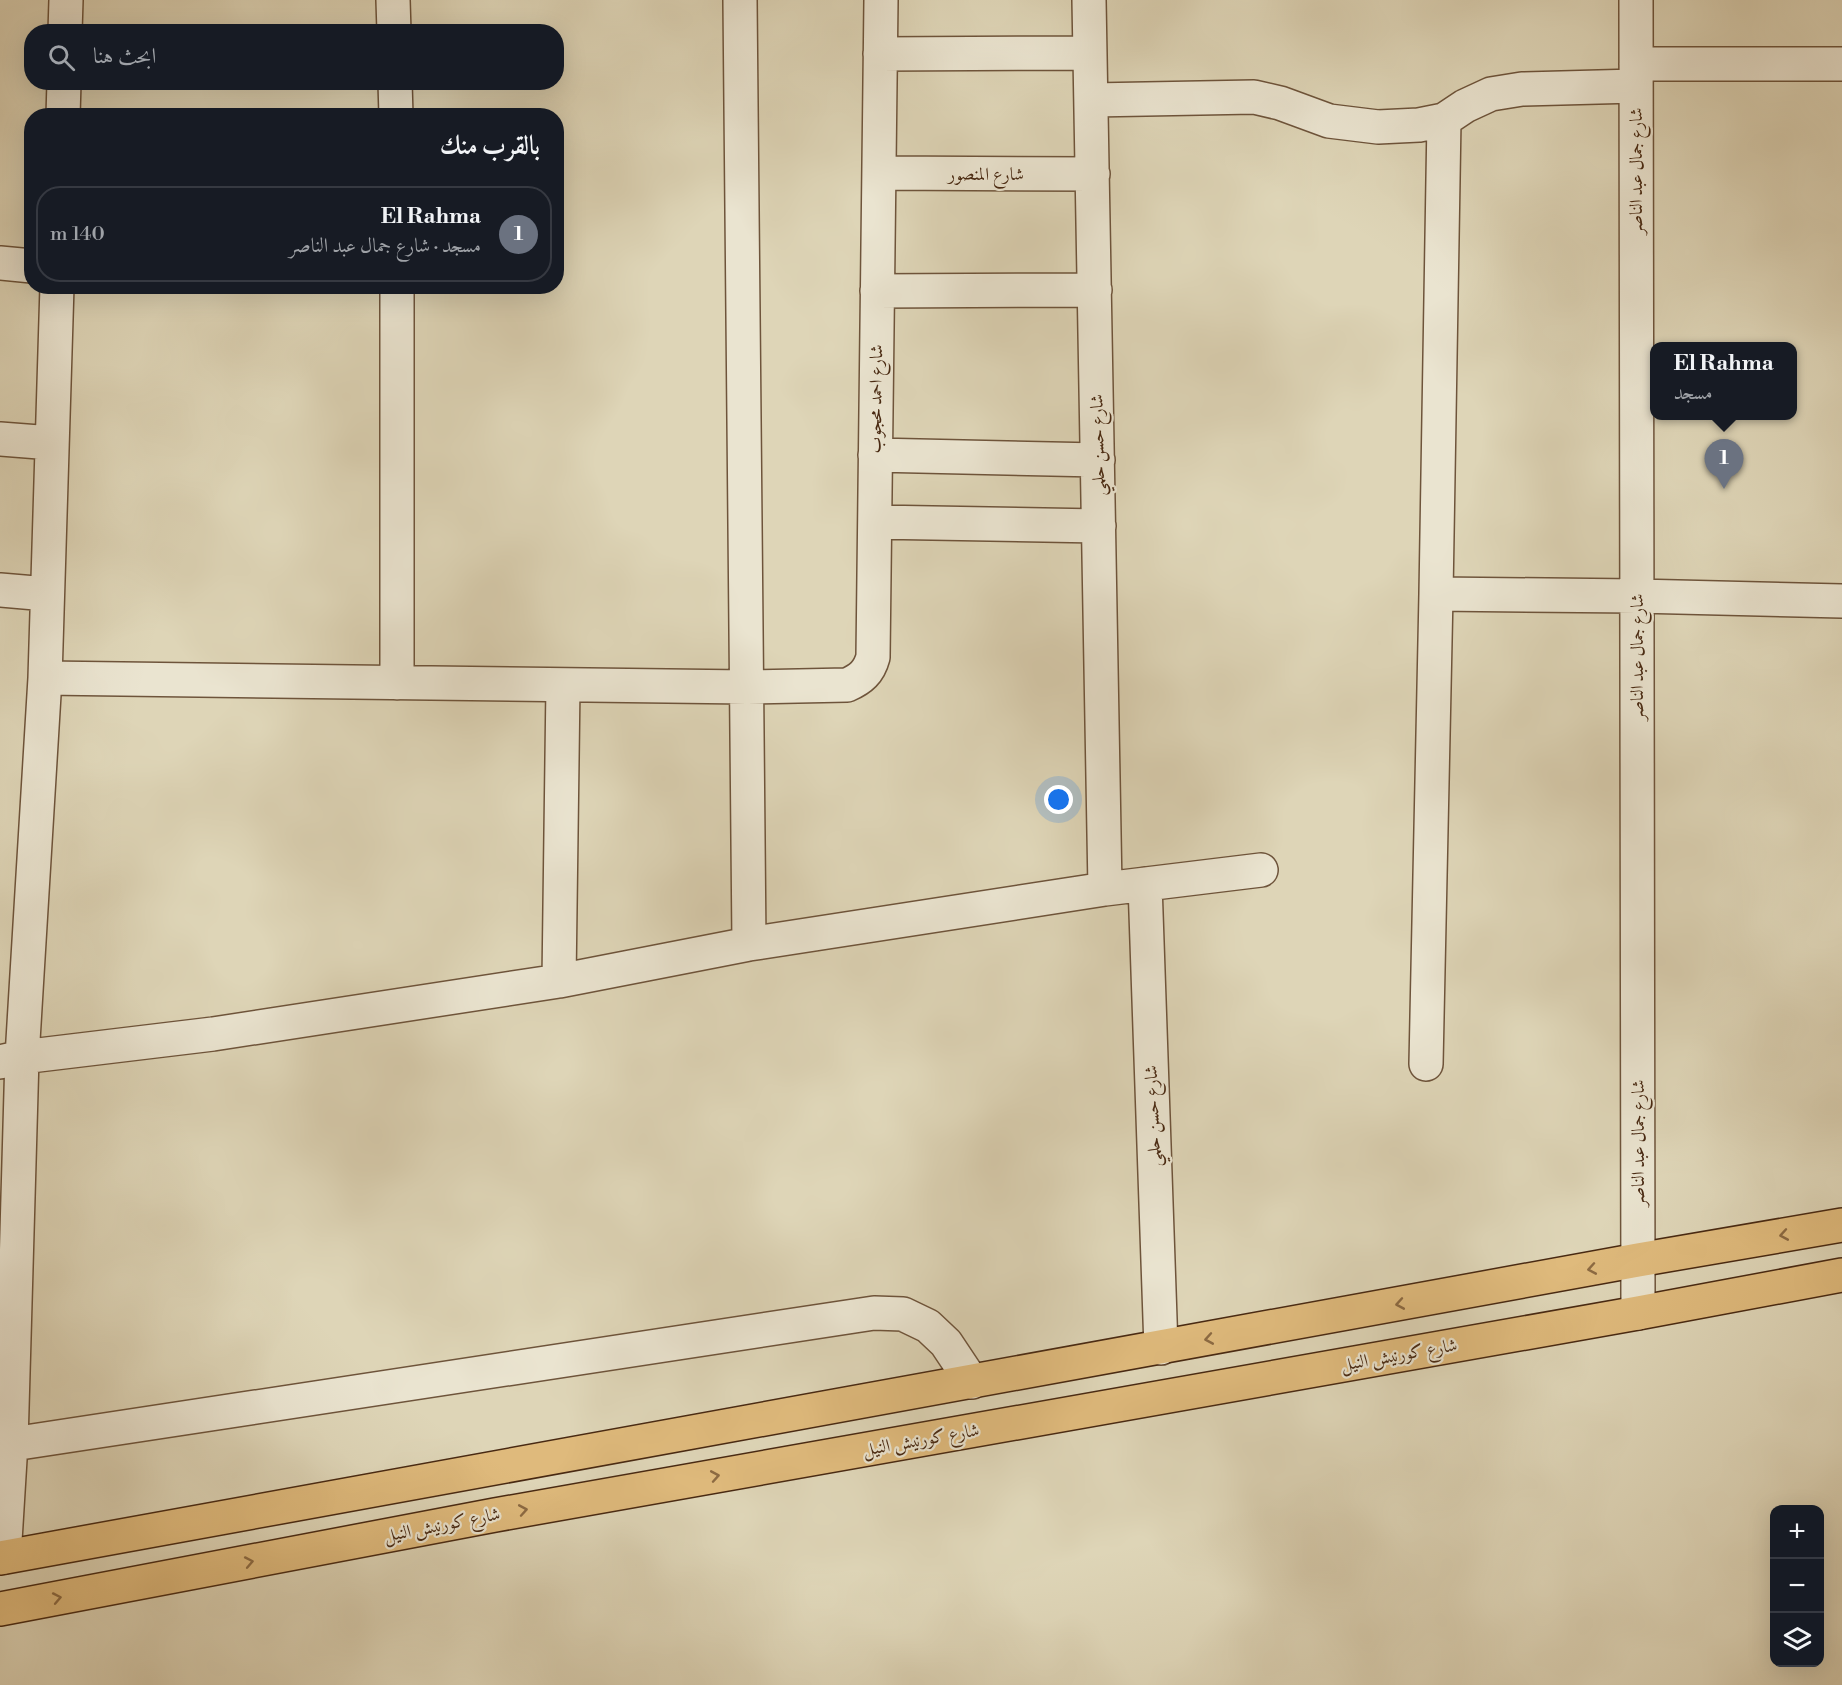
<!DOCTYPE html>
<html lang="ar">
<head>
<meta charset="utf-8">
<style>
  :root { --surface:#171b24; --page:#20242c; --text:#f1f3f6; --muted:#9ea1a6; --line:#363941; --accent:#ea580c }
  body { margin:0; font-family:"Libre Bodoni",Amiri,serif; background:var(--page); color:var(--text); direction:rtl }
  .controls { position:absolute; right:18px; bottom:18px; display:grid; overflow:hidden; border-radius:12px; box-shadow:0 6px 24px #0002 }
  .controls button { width:54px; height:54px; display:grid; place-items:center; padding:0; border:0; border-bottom:2px solid var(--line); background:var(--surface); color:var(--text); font:30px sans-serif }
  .you { position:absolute; left:1059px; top:800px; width:21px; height:21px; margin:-15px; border:4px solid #fff; border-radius:50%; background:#1a73e8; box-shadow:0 0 0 9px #1a73e833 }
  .badge { display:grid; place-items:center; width:39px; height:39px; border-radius:50%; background:var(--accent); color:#fff; font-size:20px; font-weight:700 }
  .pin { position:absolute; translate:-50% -50px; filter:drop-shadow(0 2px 3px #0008) }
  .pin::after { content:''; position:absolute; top:32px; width:21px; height:18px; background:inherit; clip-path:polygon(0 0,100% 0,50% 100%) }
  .popup { position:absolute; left:1650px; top:342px; width:147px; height:78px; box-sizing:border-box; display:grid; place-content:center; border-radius:12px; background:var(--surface); filter:drop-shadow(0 2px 4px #0005); font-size:20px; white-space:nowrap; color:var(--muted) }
  .popup b { font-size:22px; color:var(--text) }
  .popup::after { content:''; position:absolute; left:50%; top:100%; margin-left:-12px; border:12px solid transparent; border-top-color:var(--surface) }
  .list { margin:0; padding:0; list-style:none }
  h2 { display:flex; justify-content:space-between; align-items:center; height:78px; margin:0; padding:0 24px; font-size:26px }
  h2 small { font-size:20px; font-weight:400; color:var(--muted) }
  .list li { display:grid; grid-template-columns:39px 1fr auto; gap:18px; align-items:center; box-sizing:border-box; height:96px; margin:0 12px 12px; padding:0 12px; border:2px solid var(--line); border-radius:24px }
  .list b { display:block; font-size:22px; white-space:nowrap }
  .list p { margin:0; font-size:20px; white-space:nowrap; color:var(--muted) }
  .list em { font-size:20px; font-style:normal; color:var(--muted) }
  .icon { flex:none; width:33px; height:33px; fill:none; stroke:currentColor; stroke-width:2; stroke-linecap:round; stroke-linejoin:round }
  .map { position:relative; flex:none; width:1842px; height:1685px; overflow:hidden; direction:ltr }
  .search { position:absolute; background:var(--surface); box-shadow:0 6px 24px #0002; left:24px; top:24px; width:540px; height:66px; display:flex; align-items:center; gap:15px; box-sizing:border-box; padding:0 21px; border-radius:24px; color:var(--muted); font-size:22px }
  .panel { position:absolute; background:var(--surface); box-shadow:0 6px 24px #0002; left:24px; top:108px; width:540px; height:186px; border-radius:24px; direction:rtl }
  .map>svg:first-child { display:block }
</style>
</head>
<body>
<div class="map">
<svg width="1842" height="1685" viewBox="0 0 1842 1685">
  <rect width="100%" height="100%" fill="#ded5b7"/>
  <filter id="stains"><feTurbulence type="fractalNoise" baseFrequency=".00333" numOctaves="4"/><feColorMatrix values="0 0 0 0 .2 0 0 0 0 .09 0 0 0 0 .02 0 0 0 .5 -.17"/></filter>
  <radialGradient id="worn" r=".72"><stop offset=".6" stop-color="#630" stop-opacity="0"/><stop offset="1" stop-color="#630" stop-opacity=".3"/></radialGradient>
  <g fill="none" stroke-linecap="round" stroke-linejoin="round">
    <defs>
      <path id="street" d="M 393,0 L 394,32
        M 740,0 L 749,944
        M 1089,0 L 1105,889
        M 1636,0 L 1638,1313
        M 65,32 L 66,0
        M 880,54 L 1090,53
        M 1636,64 L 1842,64
        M 395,82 L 396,116
        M 1092,100 L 1254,97 L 1280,103 L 1329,121 L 1378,127 L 1419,125 L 1444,120 L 1465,106 L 1491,94 L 1522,89 L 1636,86
        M 63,116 L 64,82
        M 879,173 L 1093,174
        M 0,263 L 32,266
        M 877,291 L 1095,290
        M 0,439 L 52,443
        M 875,455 L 1098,460
        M 875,522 L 1099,526
        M 0,590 L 47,594
        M 1436,594 L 1637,596 L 1842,601
        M 45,678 L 747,687 L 847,685 C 861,679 869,672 873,657 L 881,0
        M 397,683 L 397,286
        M 1145,884 L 1161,1348
        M 559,981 L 563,685
        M 0,1062 L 22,1057 L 213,1034 L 559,981 L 749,944 L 1105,889 L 1261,870
        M 1426,1064 L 1436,594 L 1444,120
        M 0,1446 L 874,1313 L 903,1314 L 928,1326 L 946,1343 L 972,1382
        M 4,1557 L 11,1443 L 22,1057 L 45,678 L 57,286"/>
      <path id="highway" d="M 0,1558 L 1638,1260 L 1842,1225
        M 0,1609 L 495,1515 L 1638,1313 L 1842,1275"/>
    </defs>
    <!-- street casing -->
    <use href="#street" stroke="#6e543b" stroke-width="36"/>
    <!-- highway casing -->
    <use href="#highway" stroke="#482912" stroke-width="36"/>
    <!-- street -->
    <use href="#street" stroke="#eae4d0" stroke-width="33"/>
    <!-- highway -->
    <use href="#highway" stroke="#dfba7c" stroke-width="33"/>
  </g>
  <!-- one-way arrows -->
  <defs><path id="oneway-chevron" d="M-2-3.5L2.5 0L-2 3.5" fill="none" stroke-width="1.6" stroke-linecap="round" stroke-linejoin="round" transform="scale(1.5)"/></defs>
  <g stroke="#8c6a42">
    <use href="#oneway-chevron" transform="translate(1784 1235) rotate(170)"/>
    <use href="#oneway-chevron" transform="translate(1592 1269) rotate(170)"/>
    <use href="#oneway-chevron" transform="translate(1400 1304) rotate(170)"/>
    <use href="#oneway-chevron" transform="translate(1209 1339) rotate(170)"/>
    <use href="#oneway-chevron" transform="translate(715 1476) rotate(-10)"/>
    <use href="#oneway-chevron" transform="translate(523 1510) rotate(-10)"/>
    <use href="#oneway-chevron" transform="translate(249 1562) rotate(-11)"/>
    <use href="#oneway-chevron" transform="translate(57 1598) rotate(-11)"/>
  </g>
  <g text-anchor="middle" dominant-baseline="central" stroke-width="4.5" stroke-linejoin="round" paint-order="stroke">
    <!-- street labels -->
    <g font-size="18" fill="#482912" stroke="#eae4d0">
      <text transform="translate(1636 171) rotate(-90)">شارع جمال عبد الناصر</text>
      <text x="986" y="174">شارع المنصور</text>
      <text transform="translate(876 399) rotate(-89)">شارع احمد محجوب</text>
      <text transform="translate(1098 445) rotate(-91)">شارع حسن حلمي</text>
      <text transform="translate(1637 657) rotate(-90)">شارع جمال عبد الناصر</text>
      <text transform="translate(1153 1116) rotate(-92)">شارع حسن حلمي</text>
      <text transform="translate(1638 1143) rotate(-90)">شارع جمال عبد الناصر</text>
      <text transform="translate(1399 1355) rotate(-10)">شارع كورنيش النيل</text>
      <text transform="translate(921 1440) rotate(-10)">شارع كورنيش النيل</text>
      <text transform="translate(442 1525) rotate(-11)">شارع كورنيش النيل</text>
    </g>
  </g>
  <rect width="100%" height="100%" filter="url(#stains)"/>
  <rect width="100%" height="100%" fill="url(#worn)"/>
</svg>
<div class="controls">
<button>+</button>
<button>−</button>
<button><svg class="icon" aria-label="layers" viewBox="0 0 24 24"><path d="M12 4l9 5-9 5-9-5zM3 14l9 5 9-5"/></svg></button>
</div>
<div class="you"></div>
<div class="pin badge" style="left:1724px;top:489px;background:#6b7280">1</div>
<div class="popup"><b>El Rahma</b>مسجد</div>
<div class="search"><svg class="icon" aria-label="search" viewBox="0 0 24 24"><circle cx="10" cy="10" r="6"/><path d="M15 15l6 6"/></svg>ابحث هنا</div>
<section class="panel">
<h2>بالقرب منك<small></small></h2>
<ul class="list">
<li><span class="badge" style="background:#6b7280">1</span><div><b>El Rahma</b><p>مسجد · شارع جمال عبد الناصر</p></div><em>140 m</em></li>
</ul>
</section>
</div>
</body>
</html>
